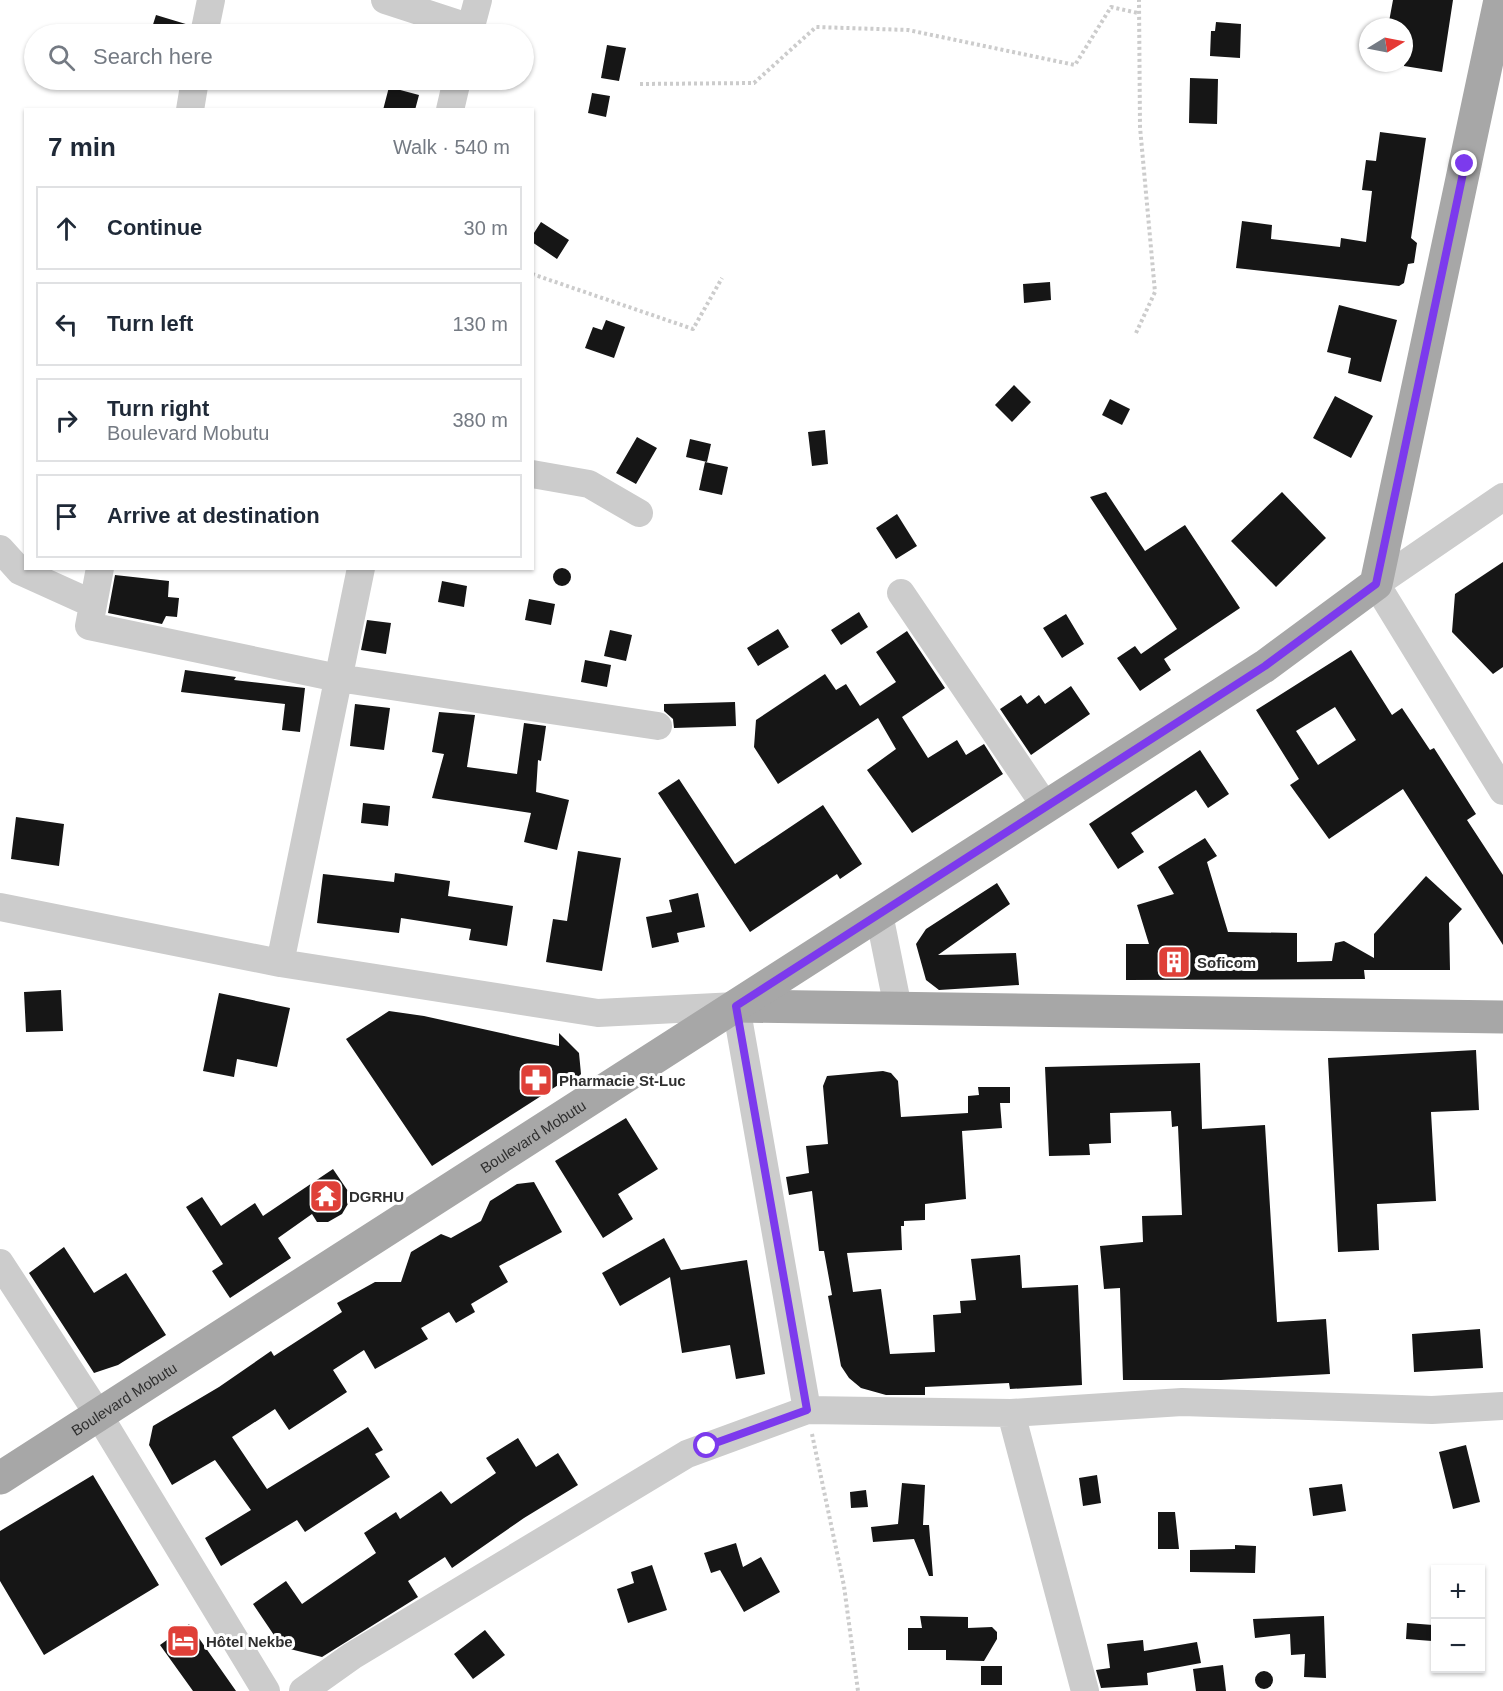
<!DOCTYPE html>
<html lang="en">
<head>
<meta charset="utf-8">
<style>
  :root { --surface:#fff; --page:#f6f6f7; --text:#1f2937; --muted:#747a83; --line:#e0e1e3 }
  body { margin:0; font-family:Arial,sans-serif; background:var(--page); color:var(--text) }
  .controls { position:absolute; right:18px; bottom:18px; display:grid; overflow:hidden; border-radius:0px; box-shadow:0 2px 4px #0004 }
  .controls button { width:54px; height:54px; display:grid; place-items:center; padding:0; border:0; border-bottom:2px solid var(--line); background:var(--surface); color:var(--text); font:30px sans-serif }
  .compass { position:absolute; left:1359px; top:18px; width:54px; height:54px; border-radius:50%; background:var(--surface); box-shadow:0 2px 4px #0004; rotate:80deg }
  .stop { position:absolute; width:18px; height:18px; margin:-14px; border:4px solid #7c3aed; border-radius:50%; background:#fff }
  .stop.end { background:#7c3aed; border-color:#fff; box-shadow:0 2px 6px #0008 }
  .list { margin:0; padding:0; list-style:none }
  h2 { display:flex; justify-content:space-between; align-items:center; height:78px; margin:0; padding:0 24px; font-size:26px }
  h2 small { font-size:20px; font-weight:400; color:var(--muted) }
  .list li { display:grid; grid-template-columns:39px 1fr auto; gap:18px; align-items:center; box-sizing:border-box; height:84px; margin:0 12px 12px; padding:0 12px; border:2px solid var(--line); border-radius:0px }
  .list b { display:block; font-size:22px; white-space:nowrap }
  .list p { margin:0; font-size:20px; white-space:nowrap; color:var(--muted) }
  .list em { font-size:20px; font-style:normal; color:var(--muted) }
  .icon { flex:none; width:33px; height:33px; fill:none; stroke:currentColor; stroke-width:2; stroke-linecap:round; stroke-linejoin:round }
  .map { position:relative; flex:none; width:1503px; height:1691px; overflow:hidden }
  .search { position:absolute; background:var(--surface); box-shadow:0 2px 4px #0004; left:24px; top:24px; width:510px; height:66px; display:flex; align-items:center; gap:15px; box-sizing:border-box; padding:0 21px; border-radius:33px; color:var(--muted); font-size:22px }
  .panel { position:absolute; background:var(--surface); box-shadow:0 2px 4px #0004; left:24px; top:108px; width:510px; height:462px; border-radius:0px }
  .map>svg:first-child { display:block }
</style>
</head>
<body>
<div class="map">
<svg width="1503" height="1691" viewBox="0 0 1503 1691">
  <rect width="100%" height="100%" fill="#fff"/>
  <!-- building -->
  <path fill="#161616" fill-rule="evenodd" d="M 1393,0 L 1453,0 L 1442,72 L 1404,66 L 1404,27 L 1388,27 Z
    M 156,15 L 189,25 L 188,34 L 150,34 Z
    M 1216,22 L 1241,24 L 1240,58 L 1210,56 L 1211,31 L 1215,31 Z
    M 607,45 L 626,48 L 619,81 L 601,78 Z
    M 1190,78 L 1218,79 L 1217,124 L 1189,123 Z
    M 389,87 L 419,95 L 415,110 L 383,110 Z
    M 592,93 L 610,96 L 606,117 L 588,113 Z
    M 1380,132 L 1426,138 L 1411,238 L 1417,243 L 1414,263 L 1408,264 L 1404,283 L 1399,286 L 1236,268 L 1242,221 L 1272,225 L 1271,239 L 1340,247 L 1341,238 L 1366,242 L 1372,191 L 1362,190 L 1366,160 L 1376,161 Z
    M 541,222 L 569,240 L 557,259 L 532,242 L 532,236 Z
    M 1050,282 L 1051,300 L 1024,303 L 1023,284 Z
    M 1339,305 L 1397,320 L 1381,382 L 1348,373 L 1351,358 L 1327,352 Z
    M 606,320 L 625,327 L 614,358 L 585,348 L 593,327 L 602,330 Z
    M 1014,385 L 1031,402 L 1012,422 L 995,405 Z
    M 1335,396 L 1373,416 L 1351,458 L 1313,438 Z
    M 1110,399 L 1130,409 L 1122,425 L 1102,415 Z
    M 825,430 L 828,464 L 812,466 L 808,432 Z
    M 637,437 L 657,448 L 636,484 L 616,473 Z
    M 690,439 L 711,444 L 707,462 L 686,457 Z
    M 705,462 L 728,467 L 722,495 L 699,490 Z
    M 1106,492 L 1145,551 L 1185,525 L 1240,608 L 1164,659 L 1171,670 L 1140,691 L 1117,658 L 1135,646 L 1141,654 L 1177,629 L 1090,497 Z
    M 1282,492 L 1326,538 L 1276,587 L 1231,541 Z
    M 897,514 L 917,546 L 896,559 L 876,528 Z
    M 1503,562 L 1503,667 L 1493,674 L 1452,632 L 1455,594 Z
    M553 577a9 9 0 1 1 18 0a9 9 0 1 1-18 0Z
    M 115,575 L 169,581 L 168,597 L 179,598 L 177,617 L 166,616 L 162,624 L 108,613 Z
    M 442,581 L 467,586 L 464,607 L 438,602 Z
    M 529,599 L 555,604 L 551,625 L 525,620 Z
    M 859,612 L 868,627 L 841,645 L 831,630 Z
    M 1066,614 L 1084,644 L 1062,658 L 1043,628 Z
    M 367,620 L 391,623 L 386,654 L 361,650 Z
    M 778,629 L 789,647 L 758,666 L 747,648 Z
    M 610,630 L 632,635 L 626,661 L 604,656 Z
    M 907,631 L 945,688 L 902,717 L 928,758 L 957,740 L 966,755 L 984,744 L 1003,774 L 912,833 L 867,770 L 896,749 L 878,718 L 778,784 L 754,747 L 756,720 L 825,674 L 836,690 L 846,684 L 860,706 L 896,682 L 876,652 Z
    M 1351,650 L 1392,715 L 1402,708 L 1430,750 L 1434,748 L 1476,814 L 1467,820 L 1503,875 L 1503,945 L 1403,789 L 1329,839 L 1290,785 L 1299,779 L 1256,710 ZM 1335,707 L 1356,740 L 1318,765 L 1296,731 Z
    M 585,660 L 611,665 L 607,687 L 581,682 Z
    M 185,670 L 236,677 L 234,680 L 305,688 L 300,732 L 282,730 L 285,704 L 181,692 Z
    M 1071,686 L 1090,714 L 1031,755 L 1000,709 L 1021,695 L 1027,704 L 1039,695 L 1045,704 Z
    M 735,702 L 736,726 L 674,728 L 673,719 L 664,711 L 664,704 Z
    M 355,704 L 390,708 L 384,750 L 350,746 Z
    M 439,712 L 475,715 L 467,767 L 517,774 L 524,723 L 546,726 L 541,761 L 538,760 L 536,792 L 569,800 L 557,850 L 524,842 L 531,813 L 432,798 L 444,754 L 432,752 Z
    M 1200,750 L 1229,794 L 1208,808 L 1196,790 L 1131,833 L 1144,852 L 1118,869 L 1089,824 Z
    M 679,779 L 735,864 L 823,805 L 862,864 L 840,879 L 837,874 L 750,932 L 658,793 Z
    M 363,803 L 390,806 L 388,826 L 361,823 Z
    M 16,817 L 64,824 L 59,866 L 11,859 Z
    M 1205,838 L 1217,856 L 1207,862 L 1228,932 L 1297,933 L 1297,962 L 1332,961 L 1335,943 L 1344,941 L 1374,958 L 1374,934 L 1426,876 L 1462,909 L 1449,923 L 1450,970 L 1364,970 L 1365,979 L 1126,980 L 1126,944 L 1149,944 L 1137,905 L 1174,894 L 1158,867 Z
    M 578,851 L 621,858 L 602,971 L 546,962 L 553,919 L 567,921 Z
    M 395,873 L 450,881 L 448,896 L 513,906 L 507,946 L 469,940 L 471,929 L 401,918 L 399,933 L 317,923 L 323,874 L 394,882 Z
    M 997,883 L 1010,904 L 938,955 L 1016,953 L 1019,985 L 939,990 L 926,980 L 916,944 L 926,929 Z
    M 698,893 L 705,927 L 677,933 L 679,942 L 652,948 L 646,917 L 672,912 L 669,900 Z
    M 61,990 L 63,1031 L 26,1032 L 24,992 Z
    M 219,993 L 290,1008 L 277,1067 L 237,1059 L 234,1077 L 203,1071 Z
    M 389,1011 L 424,1016 L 559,1046 L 559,1033 L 579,1053 L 581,1074 L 570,1087 L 566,1080 L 432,1166 L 346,1039 Z
    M 1476,1050 L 1479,1110 L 1431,1112 L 1436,1201 L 1377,1204 L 1379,1250 L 1338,1252 L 1328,1058 Z
    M 1200,1063 L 1202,1129 L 1265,1125 L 1277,1322 L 1326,1319 L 1330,1374 L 1221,1380 L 1123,1380 L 1120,1288 L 1104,1289 L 1100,1246 L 1143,1242 L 1142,1216 L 1182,1215 L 1178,1126 L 1172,1127 L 1171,1111 L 1110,1113 L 1111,1143 L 1089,1144 L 1090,1155 L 1049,1156 L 1045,1067 Z
    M 883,1071 L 891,1073 L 898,1081 L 901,1117 L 968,1113 L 968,1096 L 979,1095 L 978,1087 L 1010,1087 L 1010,1103 L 1000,1103 L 1002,1128 L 962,1131 L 966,1199 L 925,1204 L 925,1220 L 904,1221 L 904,1226 L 901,1226 L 902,1250 L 847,1253 L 853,1292 L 881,1289 L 890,1354 L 935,1352 L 933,1315 L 961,1313 L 960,1301 L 976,1300 L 971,1259 L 1020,1255 L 1022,1288 L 1078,1285 L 1082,1385 L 1010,1389 L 1009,1383 L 925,1387 L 925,1395 L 886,1395 L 861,1388 L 849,1378 L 841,1366 L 828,1296 L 832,1295 L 824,1251 L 819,1251 L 812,1191 L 789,1195 L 786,1177 L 809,1173 L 806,1146 L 828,1144 L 823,1086 L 827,1076 Z
    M 626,1118 L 658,1169 L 618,1194 L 633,1219 L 603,1238 L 555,1161 Z
    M 333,1169 L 352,1197 L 342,1214 L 328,1222 L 317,1222 L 312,1214 L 278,1238 L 291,1258 L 230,1298 L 212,1271 L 223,1264 L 186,1207 L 202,1197 L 221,1226 L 255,1203 L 263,1216 Z
    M 534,1182 L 562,1232 L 499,1266 L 508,1282 L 471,1304 L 475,1312 L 456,1323 L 449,1312 L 421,1328 L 428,1339 L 375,1369 L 364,1350 L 333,1370 L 347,1392 L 289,1430 L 275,1409 L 232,1437 L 267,1489 L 368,1427 L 383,1450 L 375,1454 L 390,1477 L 305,1532 L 297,1520 L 221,1566 L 205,1538 L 251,1510 L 215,1460 L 172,1485 L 149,1445 L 153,1426 L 219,1387 L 271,1351 L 274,1356 L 342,1312 L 337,1303 L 375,1282 L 401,1282 L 411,1252 L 441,1234 L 451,1238 L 481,1221 L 490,1201 L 517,1184 Z
    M 664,1238 L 681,1270 L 747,1260 L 765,1374 L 736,1379 L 730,1345 L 682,1353 L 670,1277 L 620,1306 L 602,1273 Z
    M 64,1247 L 94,1293 L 126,1273 L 166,1335 L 118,1365 L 94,1373 L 29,1273 Z
    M 1480,1329 L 1483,1368 L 1414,1372 L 1412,1334 Z
    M 518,1438 L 536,1467 L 558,1453 L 578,1485 L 524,1518 L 452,1568 L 445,1557 L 408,1581 L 418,1597 L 322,1657 L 282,1647 L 253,1604 L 286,1581 L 302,1604 L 376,1553 L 364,1533 L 396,1512 L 400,1519 L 441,1491 L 451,1504 L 496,1473 L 486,1458 Z
    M 1466,1445 L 1480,1502 L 1453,1509 L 1439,1452 Z
    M 93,1475 L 159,1585 L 44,1655 L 0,1581 L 0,1531 Z
    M 1097,1475 L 1101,1503 L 1083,1506 L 1079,1478 Z
    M 902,1483 L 925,1485 L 923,1525 L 929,1525 L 933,1576 L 929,1576 L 914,1539 L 873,1542 L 871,1527 L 898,1524 Z
    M 1342,1484 L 1346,1511 L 1313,1516 L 1309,1488 Z
    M 866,1490 L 868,1507 L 851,1508 L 850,1492 Z
    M 1158,1512 L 1175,1512 L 1179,1549 L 1158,1549 Z
    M 736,1543 L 743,1567 L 761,1557 L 780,1592 L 744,1612 L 720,1570 L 711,1573 L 704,1553 Z
    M 1235,1545 L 1256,1546 L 1255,1573 L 1190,1572 L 1190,1550 L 1235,1549 Z
    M 652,1565 L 667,1610 L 628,1623 L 617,1589 L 634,1583 L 631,1572 Z
    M 920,1616 L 968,1617 L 968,1628 L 992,1627 L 997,1632 L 997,1639 L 984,1661 L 946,1660 L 946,1650 L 908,1650 L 908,1628 L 922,1628 Z
    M 1324,1616 L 1326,1678 L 1304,1677 L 1305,1654 L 1291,1655 L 1290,1634 L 1255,1638 L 1253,1619 Z
    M 1407,1623 L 1433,1625 L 1432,1641 L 1406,1639 Z
    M 189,1624 L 236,1691 L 193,1691 L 160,1645 Z
    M 485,1630 L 505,1655 L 473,1679 L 454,1654 Z
    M 1143,1640 L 1144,1651 L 1197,1642 L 1201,1663 L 1147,1673 L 1148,1685 L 1101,1688 L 1096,1670 L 1110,1668 L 1107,1644 Z
    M 1223,1665 L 1226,1691 L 1196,1691 L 1193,1669 Z
    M 981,1666 L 1002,1666 L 1002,1685 L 981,1685 Z
    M1255 1680a9 9 0 1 1 18 0a9 9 0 1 1-18 0Z"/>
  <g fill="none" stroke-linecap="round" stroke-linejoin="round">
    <!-- path -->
    <path stroke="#ccc" stroke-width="4" stroke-dasharray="3 3" stroke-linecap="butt" d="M 640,84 L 754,83 L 816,27 L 908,30 L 1075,65 L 1111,7 L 1138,13
      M 532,274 L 693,329 L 722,278
      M 1136,333 L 1155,292 L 1140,127 L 1139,0
      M 812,1434 L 844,1586 L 858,1691"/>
    <!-- minor -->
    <path stroke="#ccc" stroke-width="28" d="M 385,0 L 471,28
      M 204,34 L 211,0
      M 469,34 L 478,0
      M 190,110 L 195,80
      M 450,110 L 457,80
      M 532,474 L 589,484 L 639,513
      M 1503,497 L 1376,584 L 1503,791
      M 0,549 L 20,571 L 93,604
      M 100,568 L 89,626 L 338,678 L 658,726
      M 901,593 L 1046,807
      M 0,907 L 280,963 L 598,1013 L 736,1006 L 807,1410 L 687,1454 L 352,1656 L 303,1691
      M 879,914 L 898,1008
      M 280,963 L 361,568
      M 0,1263 L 98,1414 L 266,1691
      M 807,1410 L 1011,1413 L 1182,1402 L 1432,1410 L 1503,1406
      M 1011,1413 L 1085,1691"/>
    <!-- major -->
    <g stroke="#a7a7a7" stroke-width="33">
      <path d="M 736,1006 L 1503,1017"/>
      <path id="s1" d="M 0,1478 L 1265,666 L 1376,584 L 1500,0"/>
    </g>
  </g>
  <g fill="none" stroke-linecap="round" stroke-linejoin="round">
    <!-- route -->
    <path stroke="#7c3aed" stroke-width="8" d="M 707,1446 L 807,1410 L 736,1006 L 1265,666 L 1376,584 L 1465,164"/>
  </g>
  <!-- icons -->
  <defs>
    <symbol id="building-square" viewBox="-11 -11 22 22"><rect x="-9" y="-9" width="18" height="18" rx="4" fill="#df4038" stroke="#fff"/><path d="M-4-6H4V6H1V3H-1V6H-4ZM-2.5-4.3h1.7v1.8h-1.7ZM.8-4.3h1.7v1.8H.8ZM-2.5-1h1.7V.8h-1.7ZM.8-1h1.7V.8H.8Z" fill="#fff"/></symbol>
    <symbol id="pharmacy-square" viewBox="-11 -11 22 22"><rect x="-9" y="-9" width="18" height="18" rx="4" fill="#df4038" stroke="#fff"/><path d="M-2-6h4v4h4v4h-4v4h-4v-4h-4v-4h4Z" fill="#fff"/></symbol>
    <symbol id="temple-square" viewBox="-11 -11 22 22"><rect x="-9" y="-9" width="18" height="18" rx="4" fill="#df4038" stroke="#fff"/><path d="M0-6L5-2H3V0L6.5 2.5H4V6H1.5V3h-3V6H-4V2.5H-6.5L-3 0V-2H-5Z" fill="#fff"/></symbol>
    <symbol id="hotel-square" viewBox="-11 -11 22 22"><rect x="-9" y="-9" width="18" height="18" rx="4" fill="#df4038" stroke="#fff"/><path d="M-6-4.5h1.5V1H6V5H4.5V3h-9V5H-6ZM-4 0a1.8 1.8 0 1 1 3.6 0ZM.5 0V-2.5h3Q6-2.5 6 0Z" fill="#fff"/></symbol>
  </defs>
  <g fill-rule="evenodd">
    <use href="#building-square" x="1155" y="943" width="38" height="38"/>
    <use href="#pharmacy-square" x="517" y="1061" width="38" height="38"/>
    <use href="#temple-square" x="307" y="1177" width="38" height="38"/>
    <use href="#hotel-square" x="164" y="1622" width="38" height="38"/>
  </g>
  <g text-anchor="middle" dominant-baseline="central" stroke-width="6" stroke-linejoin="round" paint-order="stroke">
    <!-- poi labels -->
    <g font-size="15" font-weight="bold" fill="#2f2f2f" stroke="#fff" text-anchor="start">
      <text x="1197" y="962">Soficom</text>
      <text x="559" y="1080">Pharmacie St-Luc</text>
      <text x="349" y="1196">DGRHU</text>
      <text x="206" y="1641">Hôtel Nekbe</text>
    </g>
    <!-- street labels -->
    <g font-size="15" fill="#2f2f2f" stroke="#fff">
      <text stroke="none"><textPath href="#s1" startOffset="633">Boulevard Mobutu</textPath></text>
      <text stroke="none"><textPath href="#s1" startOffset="147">Boulevard Mobutu</textPath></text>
    </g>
  </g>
</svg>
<div class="controls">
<button>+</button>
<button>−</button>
</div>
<svg class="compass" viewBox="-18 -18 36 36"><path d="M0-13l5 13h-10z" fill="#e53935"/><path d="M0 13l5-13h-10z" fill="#747a83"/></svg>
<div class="stop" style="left:707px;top:1446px"></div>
<div class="stop end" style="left:1465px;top:164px"></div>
<div class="search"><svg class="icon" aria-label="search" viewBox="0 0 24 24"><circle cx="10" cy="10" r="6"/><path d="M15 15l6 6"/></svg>Search here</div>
<section class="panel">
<h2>7 min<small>Walk · 540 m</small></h2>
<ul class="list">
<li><svg class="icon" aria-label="ahead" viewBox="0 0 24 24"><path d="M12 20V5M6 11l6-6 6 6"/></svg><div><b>Continue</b></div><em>30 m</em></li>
<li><svg class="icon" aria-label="left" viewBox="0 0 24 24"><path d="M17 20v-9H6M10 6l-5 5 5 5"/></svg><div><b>Turn left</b></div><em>130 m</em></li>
<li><svg class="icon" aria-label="right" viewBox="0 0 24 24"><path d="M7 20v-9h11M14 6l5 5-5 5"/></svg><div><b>Turn right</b><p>Boulevard Mobutu</p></div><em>380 m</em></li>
<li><svg class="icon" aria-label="arrive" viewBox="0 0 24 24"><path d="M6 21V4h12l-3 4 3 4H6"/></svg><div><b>Arrive at destination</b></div></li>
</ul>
</section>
</div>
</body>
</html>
